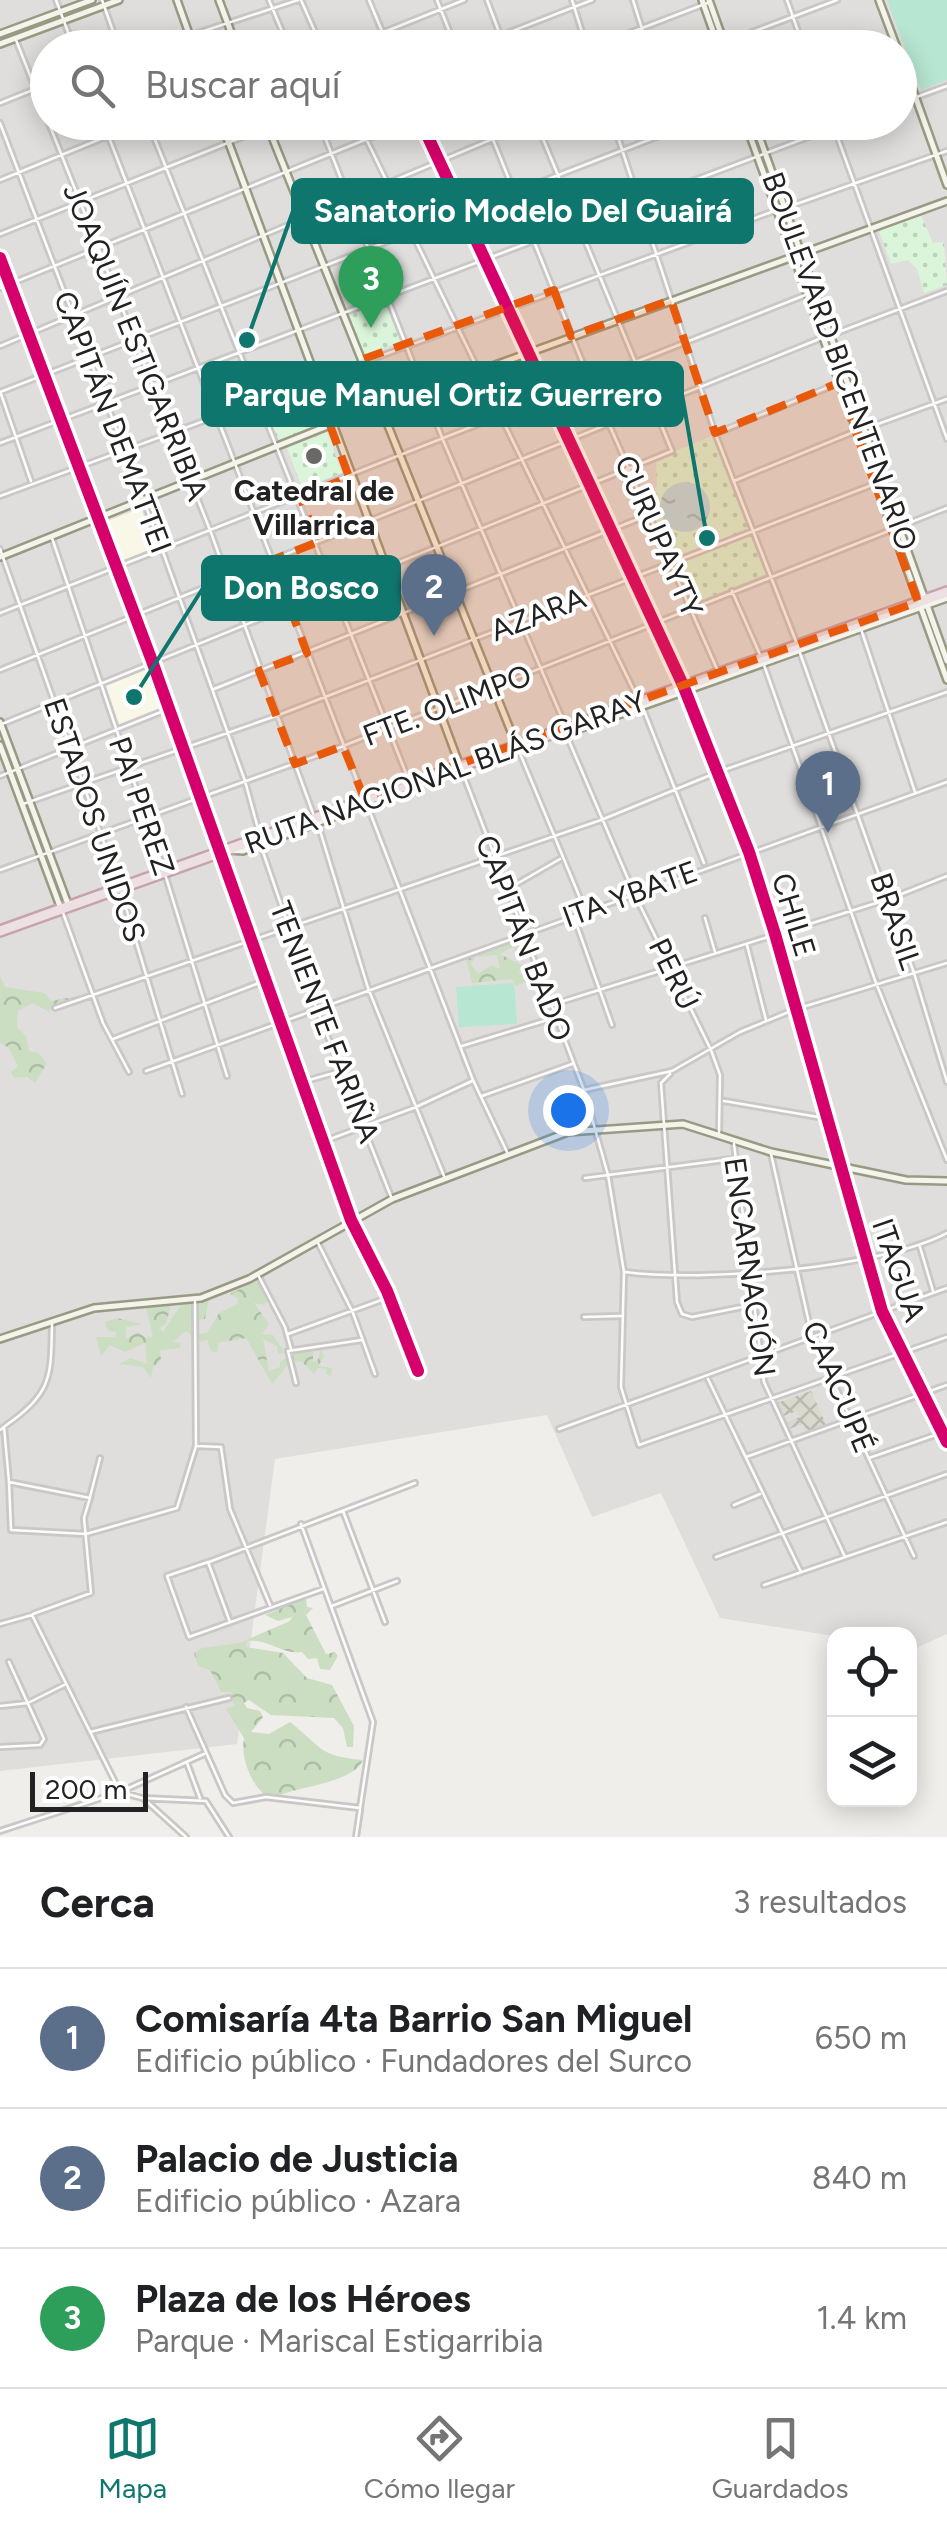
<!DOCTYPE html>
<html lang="es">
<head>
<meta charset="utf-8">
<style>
  :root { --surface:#fff; --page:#f2f2f2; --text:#202124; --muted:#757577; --line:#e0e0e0; --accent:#0f766e }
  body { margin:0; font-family:Figtree,sans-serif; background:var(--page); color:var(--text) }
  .controls { position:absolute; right:30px; bottom:30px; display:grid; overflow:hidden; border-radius:20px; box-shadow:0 5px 25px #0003 }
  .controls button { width:90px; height:90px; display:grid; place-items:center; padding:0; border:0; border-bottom:2px solid var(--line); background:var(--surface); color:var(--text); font:50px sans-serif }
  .scale { position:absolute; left:30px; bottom:25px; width:118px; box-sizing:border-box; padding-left:10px; border:5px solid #222; border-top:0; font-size:28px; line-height:35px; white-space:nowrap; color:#222; -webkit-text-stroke:8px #fff; paint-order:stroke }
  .you { position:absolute; left:568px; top:1110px; width:35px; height:35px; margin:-25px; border:8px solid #fff; border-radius:50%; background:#1a73e8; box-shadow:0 0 0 15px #1a73e833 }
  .badge { display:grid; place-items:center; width:65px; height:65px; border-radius:50%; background:var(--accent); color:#fff; font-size:32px; font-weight:700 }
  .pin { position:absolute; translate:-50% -82px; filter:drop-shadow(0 2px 5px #0008) }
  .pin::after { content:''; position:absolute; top:52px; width:35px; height:30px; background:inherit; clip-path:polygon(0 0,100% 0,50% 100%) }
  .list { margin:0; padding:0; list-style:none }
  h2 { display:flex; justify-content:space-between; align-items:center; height:130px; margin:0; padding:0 40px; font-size:42px }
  h2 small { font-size:32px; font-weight:400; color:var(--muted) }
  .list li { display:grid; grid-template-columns:65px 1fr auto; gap:30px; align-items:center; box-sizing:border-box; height:140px; padding:0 40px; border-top:2px solid var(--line) }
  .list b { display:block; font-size:38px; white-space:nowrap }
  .list p { margin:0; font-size:32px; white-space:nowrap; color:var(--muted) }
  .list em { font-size:32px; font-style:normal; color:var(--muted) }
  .icon { flex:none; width:55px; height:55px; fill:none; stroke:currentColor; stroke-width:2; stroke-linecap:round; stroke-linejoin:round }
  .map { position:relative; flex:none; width:947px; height:1837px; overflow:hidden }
  .search { position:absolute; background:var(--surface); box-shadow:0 5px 25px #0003; left:30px; right:30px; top:30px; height:110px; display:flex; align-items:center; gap:25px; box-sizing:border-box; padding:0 35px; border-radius:55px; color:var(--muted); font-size:38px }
  .sheet { height:550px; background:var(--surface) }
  nav { display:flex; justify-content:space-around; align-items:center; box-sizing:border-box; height:140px; border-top:2px solid var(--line); background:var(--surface); font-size:28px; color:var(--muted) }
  nav a { display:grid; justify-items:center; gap:5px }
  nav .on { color:var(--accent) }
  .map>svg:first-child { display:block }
</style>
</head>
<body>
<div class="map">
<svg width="947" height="1837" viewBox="0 0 947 1837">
  <defs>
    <pattern id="construction-cross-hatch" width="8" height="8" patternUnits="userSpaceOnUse" patternTransform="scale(2.5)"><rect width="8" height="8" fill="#d9d9cd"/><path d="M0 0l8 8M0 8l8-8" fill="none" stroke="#babab0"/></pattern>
    <pattern id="forest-crowns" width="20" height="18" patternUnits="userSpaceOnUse" patternTransform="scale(2.5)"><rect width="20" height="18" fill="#cbdec1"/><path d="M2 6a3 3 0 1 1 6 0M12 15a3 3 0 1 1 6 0" fill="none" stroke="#aebea6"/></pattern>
    <pattern id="park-dots" width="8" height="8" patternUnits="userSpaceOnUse" patternTransform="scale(2.5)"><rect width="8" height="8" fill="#daf5da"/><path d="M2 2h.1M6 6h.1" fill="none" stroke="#bbd2bb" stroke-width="1.8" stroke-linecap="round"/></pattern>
    <pattern id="water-ripples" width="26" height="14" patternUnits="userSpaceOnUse" patternTransform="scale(2.5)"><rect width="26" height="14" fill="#bfdbe3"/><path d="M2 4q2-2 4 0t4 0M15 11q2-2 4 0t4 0" fill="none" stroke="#a4bcc2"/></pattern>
  </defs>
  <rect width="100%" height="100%" fill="#f0eeeb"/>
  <!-- residential -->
  <path fill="#dfdedc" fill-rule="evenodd" d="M 0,0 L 947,0 L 947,1634 L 914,1649 L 910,1648 L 910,1634 L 834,1636 L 720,1618 L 661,1493 L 592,1517 L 547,1415 L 275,1459 L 237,1744 L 0,1771 ZM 48,48 L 900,48 L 900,122 L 48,122 Z"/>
  <!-- education -->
  <path fill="#f8f7e8" d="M 141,508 L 157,550 L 118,566 L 102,523 Z
    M 149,666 L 166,709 L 119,728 L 101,685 Z"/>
  <!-- construction -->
  <path fill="url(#construction-cross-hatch)" d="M 811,1391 L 826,1424 L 806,1431 L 803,1424 L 786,1430 L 783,1424 L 800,1417 L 797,1411 L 780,1417 L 774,1404 Z"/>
  <!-- forest -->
  <path fill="url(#forest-crowns)" d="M 516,934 L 522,936 L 528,952 L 517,954 L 514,946 L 500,954 L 525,967 L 518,973 L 527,975 L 527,981 L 516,986 L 512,979 L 472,983 L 466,958 L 476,956 L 471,964 L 478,974 L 491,965 L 500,969 L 497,955 L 478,957 L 483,949 L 506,944 Z
    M 0,976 L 5,987 L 45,993 L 51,1001 L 83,995 L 52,1006 L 49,1012 L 33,1003 L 18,1011 L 17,1027 L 26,1036 L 29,1051 L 38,1053 L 47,1063 L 35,1083 L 27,1077 L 14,1078 L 11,1072 L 18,1066 L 9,1048 L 0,1043 Z
    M 256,1281 L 270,1295 L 265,1305 L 254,1303 L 269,1324 L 262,1334 L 273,1335 L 285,1353 L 278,1354 L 277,1346 L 263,1339 L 269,1371 L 280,1367 L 280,1362 L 296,1352 L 313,1352 L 313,1361 L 317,1362 L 321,1349 L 324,1357 L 318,1366 L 332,1368 L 331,1376 L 326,1374 L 327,1369 L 318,1368 L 314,1374 L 302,1362 L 291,1361 L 272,1384 L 246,1338 L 218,1343 L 217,1353 L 211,1351 L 207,1339 L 201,1342 L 186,1331 L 173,1342 L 181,1343 L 180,1348 L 160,1350 L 161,1360 L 153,1367 L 151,1378 L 143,1367 L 120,1364 L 130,1358 L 147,1364 L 145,1343 L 125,1352 L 110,1345 L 101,1356 L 96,1337 L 114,1337 L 117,1332 L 108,1331 L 105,1322 L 117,1318 L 143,1324 L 126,1327 L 126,1339 L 138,1332 L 146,1338 L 153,1337 L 146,1307 L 171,1306 L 166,1323 L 160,1328 L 163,1332 L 182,1303 L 200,1304 L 209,1299 L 205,1319 L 194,1320 L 191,1325 L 199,1334 L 207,1333 L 219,1313 L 237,1304 L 238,1298 L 230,1294 Z
    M 306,1598 L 307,1607 L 313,1608 L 306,1615 L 326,1654 L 335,1652 L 338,1656 L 330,1670 L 320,1669 L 317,1658 L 308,1659 L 302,1652 C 283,1655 267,1638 247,1641 L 246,1647 L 283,1653 L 307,1678 L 332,1685 L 354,1726 L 353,1747 L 347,1747 L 343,1728 L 334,1718 L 271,1715 L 249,1700 L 244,1703 L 247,1708 L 260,1711 L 263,1717 L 251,1732 L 269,1734 L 290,1722 C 324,1749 319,1756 363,1760 C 353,1784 294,1786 271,1799 C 252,1789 240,1758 244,1738 L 226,1709 L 234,1706 L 231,1692 L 221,1692 L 210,1670 L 198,1666 L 194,1653 L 202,1648 L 239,1643 L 290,1621 L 292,1617 L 278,1621 L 265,1615 Z"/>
  <!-- park -->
  <path fill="url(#park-dots)" d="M 921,215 L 933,243 L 944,242 L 947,285 L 924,293 L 917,269 L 908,260 L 891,264 L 879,231 Z
    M 384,299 L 401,341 L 359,358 L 341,314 Z
    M 313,380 L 329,424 L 280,444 L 261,399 Z
    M 327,432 L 342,473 L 302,488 L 287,448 Z
    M 714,435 L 766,574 L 692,604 L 646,502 L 657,486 L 656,459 Z"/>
  <!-- pitch -->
  <path fill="#b7e6d2" d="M 887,0 L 947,0 L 947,80 L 921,90 Z
    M 514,983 L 517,1024 L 459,1027 L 456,987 Z"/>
  <!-- water -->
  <path fill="url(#water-ripples)" d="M660 507a25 25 0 1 1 50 0a25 25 0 1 1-50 0Z"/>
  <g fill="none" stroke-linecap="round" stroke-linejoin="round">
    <defs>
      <path id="street" d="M 56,0 L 74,48
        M 102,0 L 119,48
        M 269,0 L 289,48
        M 301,0 L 322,48
        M 369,0 L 389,48
        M 437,0 L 456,48
        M 487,0 L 505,48
        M 572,0 L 587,48
        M 633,0 L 648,48
        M 787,0 L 804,48
        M 16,40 L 210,530 L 314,816
        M 726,42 L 837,0
        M 152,48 L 298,0
        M 344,48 L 464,0
        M 469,48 L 592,0
        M 590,48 L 710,2
        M 709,48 L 718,44
        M 0,103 L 48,84
        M 900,103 L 947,86
        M 103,122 L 363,795
        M 148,122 L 409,781
        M 319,122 L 443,440 L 565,725
        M 358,122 L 637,697
        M 421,122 L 682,683
        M 486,122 L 590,381 L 717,669
        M 613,122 L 715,433 L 797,644
        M 832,122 L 947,439
        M 0,123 L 162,549 L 245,781 L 260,836
        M 0,180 L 142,122
        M 785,208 L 947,151
        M 0,234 L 280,122
        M 0,258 L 218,847
        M 0,288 L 409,122
        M 831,335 L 947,291
        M 0,346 L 533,122
        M 0,392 L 695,122
        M 1,394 L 31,481
        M 864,429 L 947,399
        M 717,433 L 839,383
        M 0,443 L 848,122
        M 734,481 L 856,431
        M 0,496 L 777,210
        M 52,538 L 165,874 L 227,1076
        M 0,549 L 120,888 L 182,1094
        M 732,591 L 761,657
        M 0,613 L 813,292
        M 861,629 L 915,792
        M 800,653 L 914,973 L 947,1082
        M 764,665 L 876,983 L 947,1160
        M 0,670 L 824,337
        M 214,689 L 648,515
        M 685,690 L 749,852 L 775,934 L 882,1311 L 947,1442
        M 643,708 L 704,863
        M 2,724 L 672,451 L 536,122
        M 566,734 L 634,893 L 711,1050 L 720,1075 L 719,1133
        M 519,751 L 585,910
        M 462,771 L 584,1090 L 608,1175 L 624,1272 L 621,1387 L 639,1445 L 947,1337
        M 0,776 L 166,710
        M 366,802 L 473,1080 L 507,1152
        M 23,804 L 276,716 L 877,483
        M 318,824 L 368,988 L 444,1176
        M 261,846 L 316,1007 L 392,1199
        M 221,855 L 351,1220 L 387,1291 L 418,1371
        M 0,870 L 343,746 L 947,508
        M 506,890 L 560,859
        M 62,910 L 103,1023 L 129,1072
        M 574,917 L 612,1025
        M 705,918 L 715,952
        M 747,945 L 766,1020
        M 551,1005 L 889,899 L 947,876
        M 55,1008 L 601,820 L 718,772 L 947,692
        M 113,1039 L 264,981
        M 462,1046 L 554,1018
        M 146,1071 L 947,782
        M 670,1074 L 661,1083 L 677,1302 L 682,1314 L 692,1317 L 752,1305
        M 302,1082 L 341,1071
        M 584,1090 L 672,1071 L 740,1032 L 796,1009 L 947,963
        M 482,1096 L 572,1064
        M 724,1101 L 824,1118
        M 322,1142 L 416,1107 L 472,1081
        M 734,1144 L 764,1382 L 845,1557
        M 771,1154 L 812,1336 L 914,1556
        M 585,1178 L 732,1159
        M 317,1241 L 353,1313 L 375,1374
        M 920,1247 L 933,1291
        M 625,1272 C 703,1282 878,1269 947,1233
        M 258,1275 L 285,1327 L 291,1349
        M 584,1317 L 621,1316
        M 288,1334 L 387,1298
        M 708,1379 L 801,1572
        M 296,1383 L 288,1351 L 362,1340
        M 5,1426 C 52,1393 51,1378 52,1324
        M 559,1429 L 947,1288
        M 0,1430 L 4,1427 L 9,1482 L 90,1498 L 84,1518 L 91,1593 L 33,1614
        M 197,1446 L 221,1447 L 230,1509 L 270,1605
        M 746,1457 L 947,1385
        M 869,1458 L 947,1431
        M 9,1482 L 11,1530 L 86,1534 L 177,1508 L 196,1446 L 195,1302
        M 90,1497 L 100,1458
        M 734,1505 L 760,1494
        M 343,1511 L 385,1622
        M 716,1557 L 947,1474
        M 209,1562 L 415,1483
        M 764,1585 L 947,1522
        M 332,1606 L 397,1581
        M 230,1622 L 208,1562 L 167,1576 L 189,1637 L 323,1589
        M 0,1624 L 32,1615 L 120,1792 L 142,1798 L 206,1801 L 229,1837
        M 0,1706 L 28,1703 L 64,1685
        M 186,1707 L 225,1795 L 233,1803 L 266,1797 L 360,1808 L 373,1722 L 301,1524
        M 90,1732 L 229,1698
        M 0,1747 L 40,1745 L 44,1739 L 9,1662
        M 187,1763 L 200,1798
        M 143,1798 L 186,1837
        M 0,1831 L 120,1792 L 204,1754
        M 356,1837 L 360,1810"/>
      <path id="secondary" d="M 177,0 L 194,48
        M 219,0 L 237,48
        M 702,0 L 719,48
        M 709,0 L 726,48
        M 879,0 L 897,48
        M 0,34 L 92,0
        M 0,44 L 119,0
        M 900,54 L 947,185
        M 221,122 L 460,766
        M 266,122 L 516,744
        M 745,122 L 947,680
        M 754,122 L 947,661
        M 0,557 L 330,425 L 947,201
        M 0,722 L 68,904
        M 573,731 L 947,598
        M 0,745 L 61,909
        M 229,850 L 243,851 L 346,812
        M 0,1339 L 94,1308 L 201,1298 L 249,1279 L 392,1199 L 568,1132 L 683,1124 L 771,1152 L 906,1180 L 947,1181"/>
      <path id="highway" d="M 0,931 L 947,592"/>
    </defs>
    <!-- street casing -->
    <use href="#street" stroke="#c9c8c7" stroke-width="8"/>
    <!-- secondary casing -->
    <use href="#secondary" stroke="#999a82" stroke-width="10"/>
    <!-- highway casing -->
    <use href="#highway" stroke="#c5a2ac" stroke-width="14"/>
    <!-- street -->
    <use href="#street" stroke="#fdfcfc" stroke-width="2.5"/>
    <!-- secondary -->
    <use href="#secondary" stroke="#f4f4ed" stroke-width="5"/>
    <!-- highway -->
    <use href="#highway" stroke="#ece0e2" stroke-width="9"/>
    <defs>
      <path id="cycleway" d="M 421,122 L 683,685 L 749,852 L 775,934 L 882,1311 L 947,1442
        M 0,258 L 152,661 L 351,1220 L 387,1291 L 418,1371"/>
    </defs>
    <!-- cycleway casing -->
    <use href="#cycleway" stroke="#fff" stroke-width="19"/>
    <!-- cycleway -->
    <use href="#cycleway" stroke="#d6006c" stroke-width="12"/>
  </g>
  <!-- marked area -->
  <path fill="#e8590c" fill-opacity="0.2" stroke="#e8590c" stroke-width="8" stroke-dasharray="20 12" stroke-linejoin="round" d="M 554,290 L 571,336 L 671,300 L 715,433 L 838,383 L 918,602 L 364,798 L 343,746 L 295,764 L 259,671 L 307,653 L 272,560 L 318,542 L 300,497 L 349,477 L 330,425 L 377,408 L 358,361 Z"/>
  <!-- markers -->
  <circle fill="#6a6968" stroke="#fff" stroke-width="4" cx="314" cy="456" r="10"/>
  <g text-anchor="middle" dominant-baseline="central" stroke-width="8" stroke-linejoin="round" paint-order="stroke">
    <!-- street labels -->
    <g font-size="30" fill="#222" stroke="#fff">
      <text transform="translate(136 342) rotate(68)">JOAQUÍN ESTIGARRIBIA</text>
      <text transform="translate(840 361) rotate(70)">BOULEVARD BICENTENARIO</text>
      <text transform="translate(113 422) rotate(69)">CAPITÁN DEMATTEI</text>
      <text transform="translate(659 536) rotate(66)">CURUPAYTY</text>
      <text transform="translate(538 614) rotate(-21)">AZARA</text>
      <text transform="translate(447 705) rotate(-21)">FTE. OLIMPO</text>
      <text transform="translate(445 772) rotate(-20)">RUTA NACIONAL BLÁS GARAY</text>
      <text transform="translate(142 806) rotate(71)">PAI PEREZ</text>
      <text transform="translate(95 820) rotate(71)">ESTADOS UNIDOS</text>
      <text transform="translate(630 894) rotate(-20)">ITA YBATE</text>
      <text transform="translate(794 915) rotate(73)">CHILE</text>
      <text transform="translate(896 921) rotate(71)">BRASIL</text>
      <text transform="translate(524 938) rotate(69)">CAPITÁN BADO</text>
      <text transform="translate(674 974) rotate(64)">PERÚ</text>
      <text transform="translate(325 1022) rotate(69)">TENIENTE FARIÑA</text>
      <text transform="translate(750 1267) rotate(82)">ENCARNACIÓN</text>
      <text transform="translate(899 1270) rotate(71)">ITAGUA</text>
      <text transform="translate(839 1387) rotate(67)">CAACUPÉ</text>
    </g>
    <!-- poi labels -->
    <g font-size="30" font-weight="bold" fill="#222" stroke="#fff">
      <text x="314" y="490">Catedral de<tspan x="314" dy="34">Villarrica</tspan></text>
    </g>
  </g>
  <!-- callouts -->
  <path fill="none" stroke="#0f766e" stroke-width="4" d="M247 340L293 211M707 538L682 394M134 697L203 588"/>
  <g fill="#0f766e" stroke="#fff" stroke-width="4">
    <circle cx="247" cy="340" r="10"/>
    <circle cx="707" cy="538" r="10"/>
    <circle cx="134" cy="697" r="10"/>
  </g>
  <g fill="#0f766e" stroke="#0f766e" stroke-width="4">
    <rect x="293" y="180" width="459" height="62" rx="10"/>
    <rect x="203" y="363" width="479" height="62" rx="10"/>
    <rect x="203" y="557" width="196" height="62" rx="10"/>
  </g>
  <g font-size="32" text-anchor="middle" font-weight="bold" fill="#fff">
    <text x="523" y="222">Sanatorio Modelo Del Guairá</text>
    <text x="443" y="406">Parque Manuel Ortiz Guerrero</text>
    <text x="301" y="599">Don Bosco</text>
  </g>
</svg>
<div class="controls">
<button><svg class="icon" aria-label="locate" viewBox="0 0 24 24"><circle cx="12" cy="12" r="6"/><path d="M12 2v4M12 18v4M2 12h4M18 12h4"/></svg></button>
<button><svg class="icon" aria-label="layers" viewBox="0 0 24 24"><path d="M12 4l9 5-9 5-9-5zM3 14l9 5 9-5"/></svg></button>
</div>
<div class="scale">200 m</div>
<div class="you"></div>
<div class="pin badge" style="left:828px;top:833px;background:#5c6f8a">1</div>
<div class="pin badge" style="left:434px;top:636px;background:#5c6f8a">2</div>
<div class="pin badge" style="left:371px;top:328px;background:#2e9e5b">3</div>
<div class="search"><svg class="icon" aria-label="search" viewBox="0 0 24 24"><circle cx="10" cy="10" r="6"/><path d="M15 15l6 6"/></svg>Buscar aquí</div>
</div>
<section class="sheet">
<h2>Cerca<small>3 resultados</small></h2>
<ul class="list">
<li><span class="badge" style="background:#5c6f8a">1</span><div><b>Comisaría 4ta Barrio San Miguel</b><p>Edificio público · Fundadores del Surco</p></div><em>650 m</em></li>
<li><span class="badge" style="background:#5c6f8a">2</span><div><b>Palacio de Justicia</b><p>Edificio público · Azara</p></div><em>840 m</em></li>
<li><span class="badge" style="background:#2e9e5b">3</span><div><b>Plaza de los Héroes</b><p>Parque · Mariscal Estigarribia</p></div><em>1.4 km</em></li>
</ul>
</section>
<nav>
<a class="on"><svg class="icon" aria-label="map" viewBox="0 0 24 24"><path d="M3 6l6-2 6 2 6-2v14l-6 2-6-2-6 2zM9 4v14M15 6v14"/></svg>Mapa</a>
<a><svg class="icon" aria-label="directions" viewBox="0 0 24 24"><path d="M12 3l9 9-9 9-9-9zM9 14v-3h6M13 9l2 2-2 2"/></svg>Cómo llegar</a>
<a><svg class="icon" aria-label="saved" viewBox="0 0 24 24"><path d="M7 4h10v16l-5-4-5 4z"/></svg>Guardados</a>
</nav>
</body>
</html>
